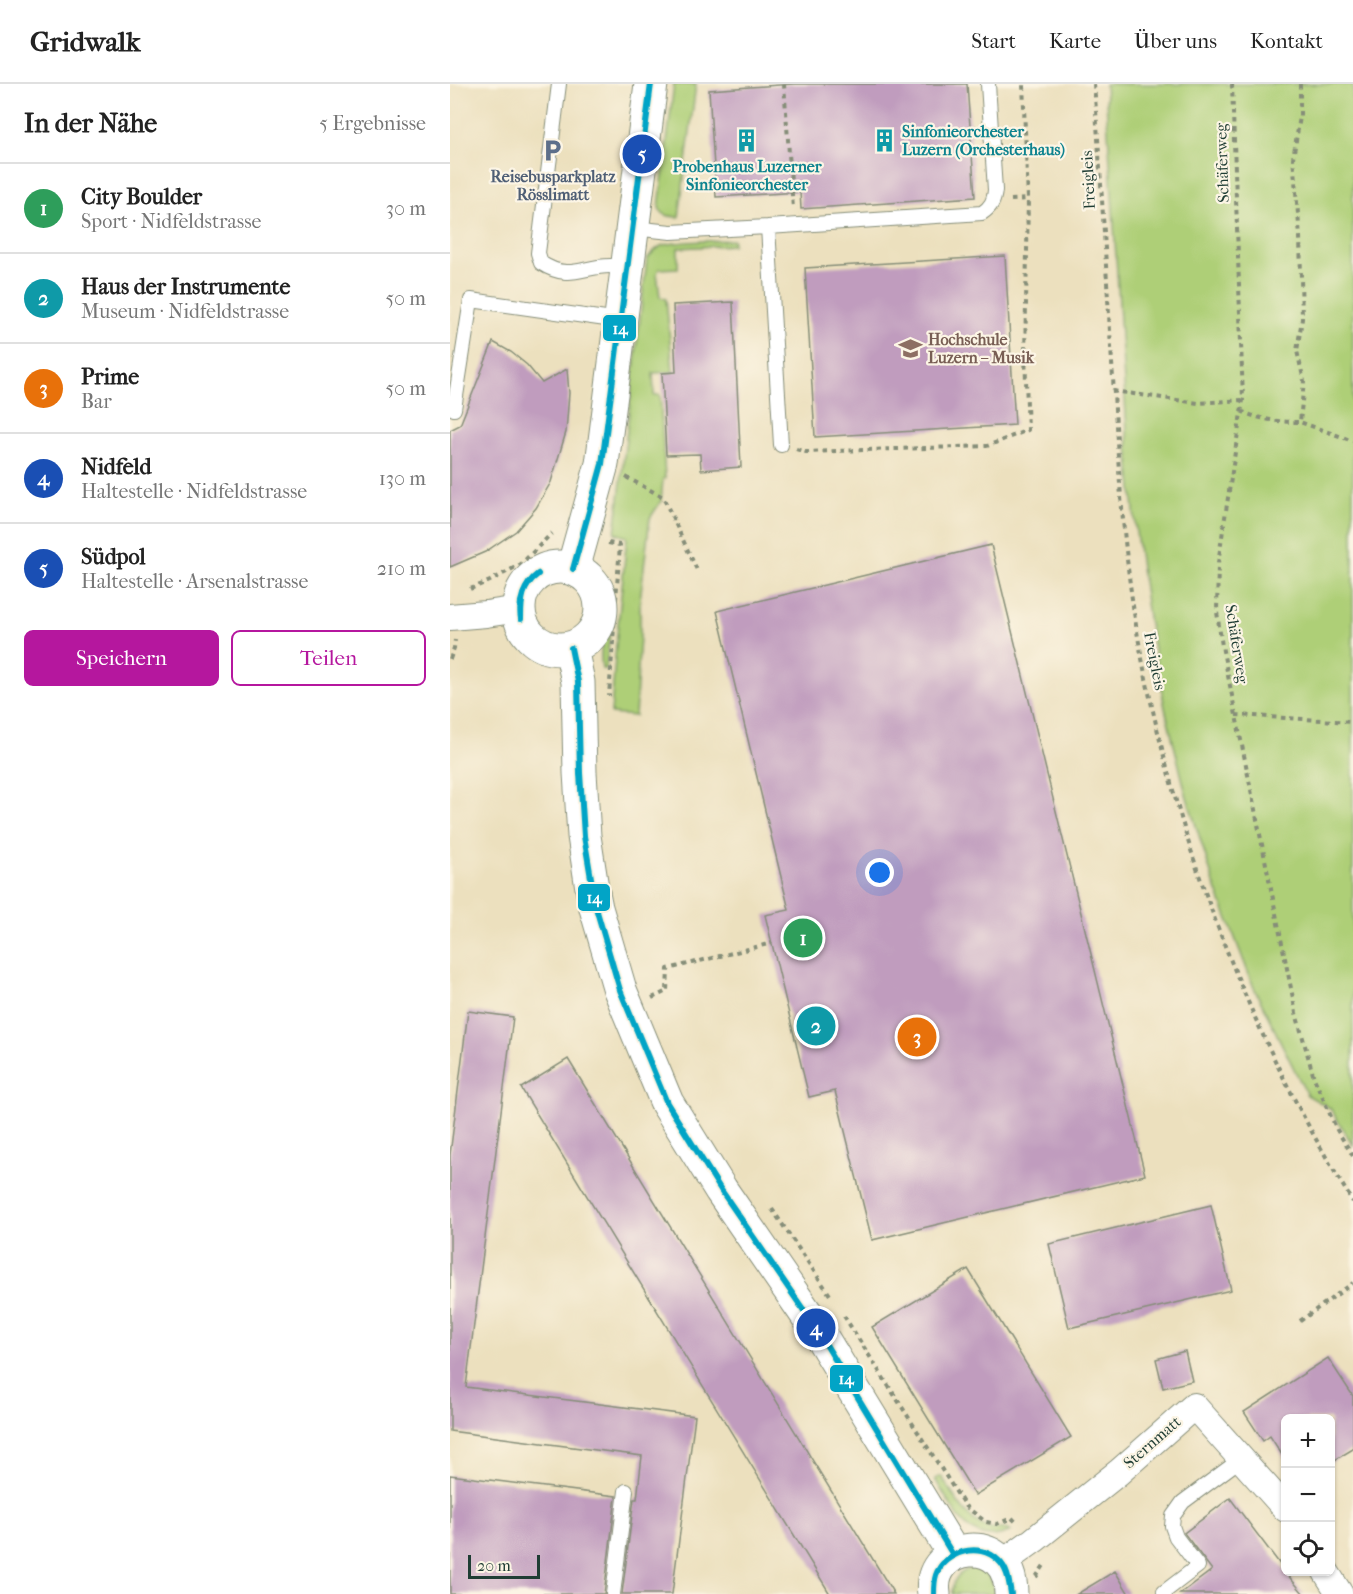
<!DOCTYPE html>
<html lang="de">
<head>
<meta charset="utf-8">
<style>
  :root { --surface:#fff; --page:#f6f6f6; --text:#222; --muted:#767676; --line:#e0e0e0; --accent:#b5179e }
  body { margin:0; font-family:"IM FELL French Canon",serif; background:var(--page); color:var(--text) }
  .controls { position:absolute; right:18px; bottom:18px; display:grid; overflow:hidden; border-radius:9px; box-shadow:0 2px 4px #0004 }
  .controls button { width:54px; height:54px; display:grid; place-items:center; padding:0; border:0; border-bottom:2px solid var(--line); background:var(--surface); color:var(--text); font:30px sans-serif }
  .scale { position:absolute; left:18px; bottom:15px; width:72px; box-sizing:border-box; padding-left:6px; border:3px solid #1f3d34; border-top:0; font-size:16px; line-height:21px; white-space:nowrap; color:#1f3d34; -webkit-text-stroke:4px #fcf5e5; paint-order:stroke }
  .you { position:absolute; left:430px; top:789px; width:21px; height:21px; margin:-15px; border:4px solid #fff; border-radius:50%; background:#1a73e8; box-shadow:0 0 0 9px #1a73e833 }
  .badge { display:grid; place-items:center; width:39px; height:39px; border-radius:50%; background:var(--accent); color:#fff; font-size:20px; font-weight:700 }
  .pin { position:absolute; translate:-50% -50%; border:3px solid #fff; box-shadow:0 2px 6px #0006 }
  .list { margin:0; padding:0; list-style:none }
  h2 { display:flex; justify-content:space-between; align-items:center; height:78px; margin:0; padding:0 24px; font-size:26px }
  h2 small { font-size:20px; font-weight:400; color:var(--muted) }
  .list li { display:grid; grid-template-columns:39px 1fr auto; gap:18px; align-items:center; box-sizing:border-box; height:90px; padding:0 24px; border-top:2px solid var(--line) }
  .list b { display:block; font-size:22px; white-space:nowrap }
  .list p { margin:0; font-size:20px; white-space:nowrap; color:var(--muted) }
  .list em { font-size:20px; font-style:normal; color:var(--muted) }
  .actions { display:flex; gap:12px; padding:18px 24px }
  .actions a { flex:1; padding:14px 0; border:2px solid var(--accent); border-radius:9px; text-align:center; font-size:21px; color:var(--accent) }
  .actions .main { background:var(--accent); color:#fff }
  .icon { flex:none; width:33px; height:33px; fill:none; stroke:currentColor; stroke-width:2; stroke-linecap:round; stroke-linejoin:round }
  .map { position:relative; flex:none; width:903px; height:1510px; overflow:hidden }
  header { display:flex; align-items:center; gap:36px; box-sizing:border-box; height:84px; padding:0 30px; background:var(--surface); border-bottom:2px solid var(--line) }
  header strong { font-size:28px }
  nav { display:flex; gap:33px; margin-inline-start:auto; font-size:21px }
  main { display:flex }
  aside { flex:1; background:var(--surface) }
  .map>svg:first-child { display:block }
</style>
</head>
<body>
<header>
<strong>Gridwalk</strong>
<nav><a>Start</a><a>Karte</a><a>Über uns</a><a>Kontakt</a></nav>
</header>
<main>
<aside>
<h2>In der Nähe<small>5 Ergebnisse</small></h2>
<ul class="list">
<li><span class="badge" style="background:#2e9e5b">1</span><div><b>City Boulder</b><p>Sport · Nidfeldstrasse</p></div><em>30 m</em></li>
<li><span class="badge" style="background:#0f9aa8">2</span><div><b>Haus der Instrumente</b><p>Museum · Nidfeldstrasse</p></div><em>50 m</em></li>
<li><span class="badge" style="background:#e8710a">3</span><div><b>Prime</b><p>Bar</p></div><em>50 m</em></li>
<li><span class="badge" style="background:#1a4fb4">4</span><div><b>Nidfeld</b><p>Haltestelle · Nidfeldstrasse</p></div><em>130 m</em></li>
<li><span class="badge" style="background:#1a4fb4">5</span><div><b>Südpol</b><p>Haltestelle · Arsenalstrasse</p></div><em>210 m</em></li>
</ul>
<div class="actions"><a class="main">Speichern</a><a>Teilen</a></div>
</aside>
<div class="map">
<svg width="903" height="1510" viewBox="0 0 903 1510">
  <rect width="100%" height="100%" fill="#fcf5e5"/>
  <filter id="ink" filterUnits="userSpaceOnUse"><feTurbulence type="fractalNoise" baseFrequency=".0167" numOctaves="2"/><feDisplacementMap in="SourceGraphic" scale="12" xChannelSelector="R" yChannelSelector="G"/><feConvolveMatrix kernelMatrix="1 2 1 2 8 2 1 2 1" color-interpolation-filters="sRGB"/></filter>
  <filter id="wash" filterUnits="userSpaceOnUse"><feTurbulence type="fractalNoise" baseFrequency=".008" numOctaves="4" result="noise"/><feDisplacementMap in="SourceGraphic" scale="24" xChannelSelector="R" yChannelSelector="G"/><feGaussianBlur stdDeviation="1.35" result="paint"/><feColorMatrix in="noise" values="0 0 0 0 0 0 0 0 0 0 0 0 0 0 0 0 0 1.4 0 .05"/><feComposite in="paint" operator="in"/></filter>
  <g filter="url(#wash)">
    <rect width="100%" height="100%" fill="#ece0be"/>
    <!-- green -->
    <path fill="#aecf77" stroke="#668656" stroke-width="1.5" d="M 224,0 L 246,0 L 229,133 C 220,132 214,133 209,124 Z
      M 655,0 L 903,0 L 903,1061 L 880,1024 L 857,1011 L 804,904 L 764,799 L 736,710 L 715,624 L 698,533 L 686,448 L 678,361 Z
      M 283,156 L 283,161 L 228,164 L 228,184 L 209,185 L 207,189 L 210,213 L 216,215 L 223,288 L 203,289 L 204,311 L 210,311 L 215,394 L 213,395 L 211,417 L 200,434 L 190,516 L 190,552 L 185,632 L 161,630 L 166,561 L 177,453 L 165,449 L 197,175 C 201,170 206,165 211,162 C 225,157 266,157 283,156 Z
      M 162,529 L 156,585 L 152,585 C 149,563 153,549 162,529 Z
      M 491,1392 C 504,1412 514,1434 538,1444 C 546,1447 553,1442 561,1447 C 519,1467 503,1424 485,1395 Z
      M 523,1484 C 538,1487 544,1495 544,1510 L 502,1510 C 502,1496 509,1487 523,1484 Z"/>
    <g id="blocks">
      <!-- building -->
      <path fill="#c09cbe" d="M 343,0 L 517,0 L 525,113 L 351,125 L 350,108 L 266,113 L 259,6 Z
        M 555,172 L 565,341 L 365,353 L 355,184 Z
        M 283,218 L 291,383 L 251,386 L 250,370 L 216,371 L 212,289 L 226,288 L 223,221 Z
        M 43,258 L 61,268 L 77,281 L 92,299 L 117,285 L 119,309 L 116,348 L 101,398 L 86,424 L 66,447 L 35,468 L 0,483 L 0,346 L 10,341 Z
        M 541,461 L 695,1091 L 422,1156 L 385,1007 L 359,1013 L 315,831 L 339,826 L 267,527 Z
        M 18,927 L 63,933 L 16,1303 L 245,1332 L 222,1510 L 172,1510 L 184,1415 L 187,1415 L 192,1372 L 0,1347 L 0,1071 Z
        M 118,975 L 444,1510 L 380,1510 L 71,1004 Z
        M 761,1121 L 781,1206 L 619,1244 L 599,1160 Z
        M 518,1185 L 621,1353 L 525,1411 L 422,1243 Z
        M 735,1267 L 742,1297 L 713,1304 L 706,1275 Z
        M 878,1274 L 903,1312 L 903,1365 L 880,1379 L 880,1335 L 836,1335 L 836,1377 L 820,1352 L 813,1357 L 794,1328 Z
        M 0,1391 L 166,1412 L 154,1510 L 0,1510 Z
        M 780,1414 L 841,1495 L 854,1510 L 730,1510 L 762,1486 L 734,1449 Z
        M 665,1487 L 679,1510 L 627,1510 Z"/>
    </g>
  </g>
  <g filter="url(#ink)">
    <use href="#blocks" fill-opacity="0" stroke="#868e79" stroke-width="1.5"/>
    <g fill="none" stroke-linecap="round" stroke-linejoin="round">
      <defs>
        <path id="service" d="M 109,0 L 88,169 L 91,179 C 120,198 134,181 162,182 C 167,182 172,184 177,184
          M 318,143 L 532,129 C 541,123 544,117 545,106 L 538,0
          M 183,144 L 221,148 L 318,143 L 331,361
          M 4,325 L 21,216 L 170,237
          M 163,1510 L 176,1407
          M 715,1510 L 714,1508 L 748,1482 L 726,1453 L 722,1442 L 723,1432 L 733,1418 L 791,1375"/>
        <path id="minor" d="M 0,533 L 36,530 L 69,525
          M 552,1479 L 584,1456 L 669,1388 L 744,1322 L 836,1425
          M 876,1488 L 890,1510"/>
        <path id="tertiary" d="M69 524a41 41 0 1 1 82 0a41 41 0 1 1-82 0Z
          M 123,485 L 152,380 L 201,0
          M 121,564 L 128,598 L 130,689 L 134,752 L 142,804 L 146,824 L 170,906 L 217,1019 L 271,1106 L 366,1244 L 497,1459 L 503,1471
          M 484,1510 C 476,1458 561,1445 561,1510"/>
      </defs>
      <!-- service casing -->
      <use href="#service" stroke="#868e79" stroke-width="16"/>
      <!-- minor casing -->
      <use href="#minor" stroke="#868e79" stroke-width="28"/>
      <!-- tertiary casing -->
      <use href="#tertiary" stroke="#868e79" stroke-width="35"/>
      <!-- path -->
      <path stroke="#868e79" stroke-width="4" stroke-dasharray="4.5 4.5" stroke-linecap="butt" d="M 334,0 L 343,125
        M 644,0 C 652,103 657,206 664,309 C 669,391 674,473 688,553 C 724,753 796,946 903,1118
        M 782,0 L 793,316 L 768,479 L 767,528 L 772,562 L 846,929 L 864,994 L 887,1046 L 903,1072
        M 850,0 L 850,33 L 843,74 L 850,152 L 852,235 L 847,267 L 854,297 L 850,338 L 903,357
        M 561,116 L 578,115
        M 663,307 L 748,319 L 793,316
        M 791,327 C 810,336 829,338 850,338
        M 346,365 L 356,368 L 537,362 L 578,346 L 575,272 L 578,115 L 573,0
        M 176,393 L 213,413 L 247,486
        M 158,459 L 170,461 L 159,612
        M 20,505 L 40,497 L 71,480 L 102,449
        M 0,575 L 4,564 L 5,556
        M 786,631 L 903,638
        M 202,914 L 217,907 L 218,885 L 322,859
        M 322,1125 L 380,1211
        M 394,1232 L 515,1422 L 536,1438 L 547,1440 L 562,1434 L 568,1440
        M 850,1237 L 903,1199
        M 586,1493 L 595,1480"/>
      <!-- service -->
      <use href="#service" stroke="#fff" stroke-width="14"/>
      <!-- minor -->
      <use href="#minor" stroke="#fff" stroke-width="26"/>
      <!-- tertiary -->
      <use href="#tertiary" stroke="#fff" stroke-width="33"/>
      <defs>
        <path id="bus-1" d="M 123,485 L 152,380 L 201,0
          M 71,535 C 68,517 74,501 88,490
          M 71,535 C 71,516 72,502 88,490
          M 121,564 L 128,598 L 130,689 L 134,752 L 146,824 L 170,906 L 217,1019 L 271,1106 L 366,1244 L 503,1471
          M 484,1510 C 484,1504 484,1497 486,1491 C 494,1468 529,1457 548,1476 C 558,1485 559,1498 561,1510"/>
      </defs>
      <!-- bus-1 casing -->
      <use href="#bus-1" stroke="#fcf5e5" stroke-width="10"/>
      <!-- bus-1 -->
      <use href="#bus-1" stroke="#02a4c6" stroke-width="6"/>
    </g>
  </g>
  <!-- icons -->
  <defs>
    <symbol id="building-bare" viewBox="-9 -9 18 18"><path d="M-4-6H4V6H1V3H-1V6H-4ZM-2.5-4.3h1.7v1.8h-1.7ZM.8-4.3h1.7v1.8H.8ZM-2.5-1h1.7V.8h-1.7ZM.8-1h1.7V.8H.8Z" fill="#0f9aa8" stroke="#fcf5e5" stroke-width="2.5" paint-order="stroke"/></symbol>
    <symbol id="parking-bare" viewBox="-9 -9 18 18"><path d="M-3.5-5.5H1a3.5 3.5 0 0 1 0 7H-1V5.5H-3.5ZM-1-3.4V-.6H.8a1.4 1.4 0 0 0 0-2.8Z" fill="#5c6f8a" stroke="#fcf5e5" stroke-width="2.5" paint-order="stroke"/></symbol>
    <symbol id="university-bare" viewBox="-9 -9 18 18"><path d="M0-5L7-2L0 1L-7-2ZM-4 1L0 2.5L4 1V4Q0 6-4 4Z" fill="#8d6e63" stroke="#fcf5e5" stroke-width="2.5" paint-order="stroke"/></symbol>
  </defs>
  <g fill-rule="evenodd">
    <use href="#building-bare" x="418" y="40" width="33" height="33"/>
    <use href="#building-bare" x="280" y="40" width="33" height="33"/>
    <use href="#parking-bare" x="86" y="50" width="33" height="33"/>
    <use href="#university-bare" x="444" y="248" width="33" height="33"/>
  </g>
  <g text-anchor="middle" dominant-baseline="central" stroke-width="4.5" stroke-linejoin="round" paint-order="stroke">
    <!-- culture labels -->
    <g font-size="16" font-weight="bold" fill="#0d838f" stroke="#fcf5e5" text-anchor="start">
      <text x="452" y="47">Sinfonieorchester<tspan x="452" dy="18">Luzern (Orchesterhaus)</tspan></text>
      <text x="297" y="82" text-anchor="middle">Probenhaus Luzerner<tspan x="297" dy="18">Sinfonieorchester</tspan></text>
    </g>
    <!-- street labels -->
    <g font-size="16" fill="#1f3d34" stroke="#fcf5e5">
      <text transform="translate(772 79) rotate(-92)">Schäferweg</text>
      <text transform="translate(638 96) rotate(-93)">Freigleis</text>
      <text transform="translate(787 560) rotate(81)">Schäferweg</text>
      <text transform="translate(705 577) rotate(79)">Freigleis</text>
      <text transform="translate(702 1358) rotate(-41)">Sternmatt</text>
    </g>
    <!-- service labels -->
    <g font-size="16" font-weight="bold" fill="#4e5e75" stroke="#fcf5e5">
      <text x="103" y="92">Reisebusparkplatz<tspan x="103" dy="18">Rösslimatt</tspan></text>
    </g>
    <!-- education labels -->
    <g font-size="16" font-weight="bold" fill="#785e54" stroke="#fcf5e5" text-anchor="start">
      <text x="478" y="255">Hochschule<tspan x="478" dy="18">Luzern – Musik</tspan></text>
    </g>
  </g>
  <g stroke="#fcf5e5" stroke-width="2">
    <rect x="152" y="230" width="35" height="28" rx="6" fill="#02a4c6"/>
    <rect x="127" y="799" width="34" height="29" rx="6" fill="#02a4c6"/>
    <rect x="379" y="1280" width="35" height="29" rx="6" fill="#02a4c6"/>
  </g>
  <g font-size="16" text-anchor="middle" font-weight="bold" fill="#fff">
    <text x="170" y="250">14</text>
    <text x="144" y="819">14</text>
    <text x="396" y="1300">14</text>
  </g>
</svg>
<div class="controls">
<button>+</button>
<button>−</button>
<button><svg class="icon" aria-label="locate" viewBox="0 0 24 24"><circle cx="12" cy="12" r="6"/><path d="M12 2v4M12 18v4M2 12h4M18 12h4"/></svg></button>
</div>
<div class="scale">20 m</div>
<div class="you"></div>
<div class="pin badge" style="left:353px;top:854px;background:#2e9e5b">1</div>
<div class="pin badge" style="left:366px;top:942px;background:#0f9aa8">2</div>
<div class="pin badge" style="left:467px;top:953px;background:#e8710a">3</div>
<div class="pin badge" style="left:366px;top:1244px;background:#1a4fb4">4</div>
<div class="pin badge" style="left:192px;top:70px;background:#1a4fb4">5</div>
</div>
</main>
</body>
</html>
